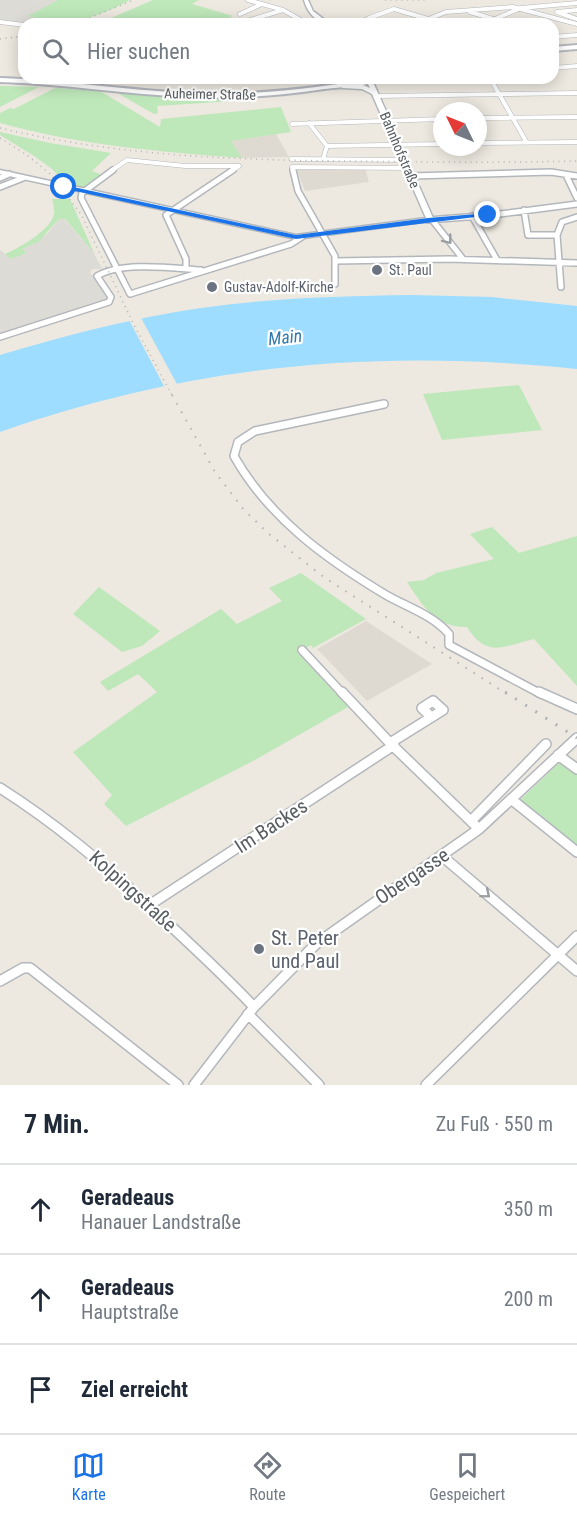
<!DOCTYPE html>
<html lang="de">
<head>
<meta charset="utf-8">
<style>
  :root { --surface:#fff; --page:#f6f6f7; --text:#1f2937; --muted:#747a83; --line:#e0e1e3; --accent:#1a73e8 }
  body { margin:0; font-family:"Roboto Condensed",sans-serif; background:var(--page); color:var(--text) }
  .compass { position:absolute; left:433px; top:102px; width:54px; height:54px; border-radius:50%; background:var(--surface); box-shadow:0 3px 15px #0003; rotate:313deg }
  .stop { position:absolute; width:18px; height:18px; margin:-14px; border:4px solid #1a73e8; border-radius:50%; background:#fff }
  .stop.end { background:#1a73e8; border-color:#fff; box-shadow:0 2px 6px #0008 }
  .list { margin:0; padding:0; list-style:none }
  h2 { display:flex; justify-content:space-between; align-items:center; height:78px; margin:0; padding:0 24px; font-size:26px }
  h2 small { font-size:20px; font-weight:400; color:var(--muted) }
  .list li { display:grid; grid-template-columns:39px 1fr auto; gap:18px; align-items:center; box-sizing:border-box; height:90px; padding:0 24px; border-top:2px solid var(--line) }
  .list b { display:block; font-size:22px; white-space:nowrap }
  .list p { margin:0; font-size:20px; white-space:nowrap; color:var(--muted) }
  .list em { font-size:20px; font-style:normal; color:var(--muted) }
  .icon { flex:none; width:33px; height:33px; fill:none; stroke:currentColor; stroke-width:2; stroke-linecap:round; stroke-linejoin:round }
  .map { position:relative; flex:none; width:577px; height:1085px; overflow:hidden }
  .search { position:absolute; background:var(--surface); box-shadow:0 3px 15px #0003; left:18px; right:18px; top:18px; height:66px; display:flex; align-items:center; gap:15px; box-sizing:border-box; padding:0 21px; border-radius:18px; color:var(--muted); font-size:22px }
  .sheet { height:348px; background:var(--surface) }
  nav { display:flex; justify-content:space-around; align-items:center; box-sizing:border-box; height:84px; border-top:2px solid var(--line); background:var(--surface); font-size:16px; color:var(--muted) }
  nav a { display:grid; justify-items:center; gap:3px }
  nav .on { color:var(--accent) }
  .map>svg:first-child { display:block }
</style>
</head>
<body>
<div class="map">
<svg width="577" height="1085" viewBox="0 0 577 1085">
  <rect width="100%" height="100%" fill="#ede9e0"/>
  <!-- industrial -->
  <path fill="#dddbd5" d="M 0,0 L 58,0 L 29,16 L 49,20 L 41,24 L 24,24 L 0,23 Z
    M 59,219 L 64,219 L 94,253 L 102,269 L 92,269 L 90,272 L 107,298 L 103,305 L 0,337 L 0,250 L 10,258 L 27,253 L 21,249 L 47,234 Z"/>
  <!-- education -->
  <path fill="#dfdad1" d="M 276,134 L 289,157 L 242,158 L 230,141 Z
    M 365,168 L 369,182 L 305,191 L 297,170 Z
    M 366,621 L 432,664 L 367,701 L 317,649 Z"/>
  <!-- green -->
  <path fill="#bee7ba" d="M 58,0 L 130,0 C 97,19 60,28 22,23 L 41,24 L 47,21 L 28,16 Z
    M 153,0 L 199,0 L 192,4 L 233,16 L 216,24 L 97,24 Z
    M 0,86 L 39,87 L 0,107 Z
    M 55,88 L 100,91 L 160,127 L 161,119 L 281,107 L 291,132 L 231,141 L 242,158 C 160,152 80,145 0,123 L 0,113 L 10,108 L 14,109 Z
    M 122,93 L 234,100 L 235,101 L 157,106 L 158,113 L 154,114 L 119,94 Z
    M 0,132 L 50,143 L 111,153 L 92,171 L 100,174 L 100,177 L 83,188 L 66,184 L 52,169 L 34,156 L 0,135 Z
    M 52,199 L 70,199 L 94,253 L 65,219 L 59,219 L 38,242 L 22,249 L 27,253 L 10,259 L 5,254 C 19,248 51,230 54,214 C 55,209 53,204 52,199 Z
    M 519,385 L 542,430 L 442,440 L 423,394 Z
    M 492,527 L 519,553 L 577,536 L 577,686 L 534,639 C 504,646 487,659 467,627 C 436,628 422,605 407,582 L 424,580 L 436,573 L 494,559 L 470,534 Z
    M 301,573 L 366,619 L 313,648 L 311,645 L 298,653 L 348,707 L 253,761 L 126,826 L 104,804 L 112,795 L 73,752 L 157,692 L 138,674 L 108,691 L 100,682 L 221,609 L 237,624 L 282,601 L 269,588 Z
    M 99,587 L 160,631 L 142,646 L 122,652 L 73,614 Z
    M 560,762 L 577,775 L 577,846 L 520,800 Z"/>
  <!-- water -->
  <path fill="#9eddff" d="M 412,295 L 492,297 L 577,306 L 577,369 C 376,348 191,365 0,432 L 0,355 C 66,335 133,318 201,308 C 271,298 342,296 412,295 Z"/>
  <!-- pier -->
  <path fill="#ede9e0" d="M 140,316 L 178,386 L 165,388 L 128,318 Z"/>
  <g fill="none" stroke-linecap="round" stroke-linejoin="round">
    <defs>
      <path id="minor-far3" d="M 248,0 L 283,10 L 308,24
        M 577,10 L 557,12 L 577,19
        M 470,12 L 510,24
        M 240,14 L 262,4
        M 369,18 L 394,9 L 428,19
        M 247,21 L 283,10
        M 0,22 L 24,25
        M 374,22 L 376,21 L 369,18 L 364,21 L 381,24
        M 416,24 L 446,12 L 513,7 L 577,24
        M 483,24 L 521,8 L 577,3
        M 553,37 L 577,35
        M 553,68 L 577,66
        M 321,78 L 324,80
        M 490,78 L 527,143
        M 77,81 L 80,78
        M 377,96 L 577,93
        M 478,118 L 577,117
        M 309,123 L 327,146 L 323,159
        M 292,124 L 442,119
        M 478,143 L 577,142
        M 327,146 L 442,144
        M 291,159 L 405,160
        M 111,171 L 127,160 L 185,166 L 239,166
        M 231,171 L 239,166
        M 293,171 L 292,167 L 408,168"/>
      <path id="minor-far2" d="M 113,170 L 82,193 L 81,198 L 130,294 L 291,244 L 302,237
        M 293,170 L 298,191 L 335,256 L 335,284
        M 566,175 L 577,198
        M 411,176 L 551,172 L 577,176
        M 0,178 L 9,174
        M 0,187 L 23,178
        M 524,210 L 528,235 L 557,235
        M 472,216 L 497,260
        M 428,220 L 492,215 L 577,204
        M 433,221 L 463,259
        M 336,261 L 449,259 L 577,263
        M 186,269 L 186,259 L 166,215 L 233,170
        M 561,287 L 557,235 L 562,222 L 577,217
        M 0,337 L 109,302 L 111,297 L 97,276 C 122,261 172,268 201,270"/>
      <path id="minor-far1" d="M 384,404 L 255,431 L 238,442 L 234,456 C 269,518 326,559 386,595 C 407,607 433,615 449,634 L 449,645 L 541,694
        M 302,650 L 343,694"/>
      <path id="minor" d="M 342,692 L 390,743 L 479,829
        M 539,692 L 577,709
        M 390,743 L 443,710 L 433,701 L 422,708 L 431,717
        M 558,755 L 577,769
        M 0,788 C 55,823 100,861 148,905 C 184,938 220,971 254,1007
        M 511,799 L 577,852
        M 471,821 L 546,744
        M 442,856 L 577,971
        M 148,906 L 394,745
        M 0,981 L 23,968 L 30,968 L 178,1085
        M 248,1014 L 319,1085
        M 194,1085 L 254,1007 L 316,944 L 479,829 L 577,738
        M 426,1085 L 577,936"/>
      <path id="tertiary" d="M 304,0 L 308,0 L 313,11 L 330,24 C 317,24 307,12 304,0 Z
        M 365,78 L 371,78 L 378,93 L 433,218 L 430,221 L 296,239 L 0,174 L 0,170 L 296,235 L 426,218 L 372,94 L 362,89 L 343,88 L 340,86 L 343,84 L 363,85 L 370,88 Z"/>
      <path id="secondary" d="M 577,45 L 577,49 L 553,51 L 553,47 Z
        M 0,78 C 63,80 125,90 187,93 C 250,96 312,89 374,78 L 387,78 C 372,86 342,87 324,89 C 279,96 233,99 187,97 C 125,94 63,84 0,82 Z"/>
    </defs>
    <!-- minor-far3 casing -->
    <use href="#minor-far3" stroke="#b3b7bc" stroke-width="5"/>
    <!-- minor-far2 casing -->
    <use href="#minor-far2" stroke="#b3b7bc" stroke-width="8"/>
    <!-- minor-far1 casing -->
    <use href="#minor-far1" stroke="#b3b7bc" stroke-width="10"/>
    <!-- minor casing -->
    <use href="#minor" stroke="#b3b7bc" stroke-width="12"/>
    <!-- tertiary casing -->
    <use href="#tertiary" stroke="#b3b7bc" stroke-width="3"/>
    <!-- secondary casing -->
    <use href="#secondary" stroke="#b4b8be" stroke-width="4"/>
    <!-- minor-far3 -->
    <use href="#minor-far3" stroke="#fff" stroke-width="4"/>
    <!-- minor-far2 -->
    <use href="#minor-far2" stroke="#fff" stroke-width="5"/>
    <!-- minor-far1 -->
    <use href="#minor-far1" stroke="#fff" stroke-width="7"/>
    <!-- minor -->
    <use href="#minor" stroke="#fff" stroke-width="9"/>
    <!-- tertiary -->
    <use href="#tertiary" fill="#fff" fill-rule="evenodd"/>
    <!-- secondary -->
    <use href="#secondary" fill="#fff" fill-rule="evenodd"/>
    <!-- rail-far2 -->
    <path stroke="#b2b3b3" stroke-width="1.5" stroke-dasharray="1 4.5" stroke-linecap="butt" d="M 385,0 L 425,0
      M 74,24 L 134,0
      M 0,39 L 24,36
      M 0,128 C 113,155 228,160 344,161 C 422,162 499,163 577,161
      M 0,138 L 27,155 L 49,173 L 81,214 L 134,325 L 173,397"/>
    <!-- rail-far1 -->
    <path stroke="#b2b3b3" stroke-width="2" stroke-dasharray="1.5 8" stroke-linecap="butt" d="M 172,395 L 215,472 L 244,510 L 269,534 L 325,578 L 507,694"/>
    <!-- rail -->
    <path stroke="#b2b3b3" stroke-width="3" stroke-dasharray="2 10" stroke-linecap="butt" d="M 505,692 L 577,738"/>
  </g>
  <!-- one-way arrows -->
  <defs><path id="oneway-chevron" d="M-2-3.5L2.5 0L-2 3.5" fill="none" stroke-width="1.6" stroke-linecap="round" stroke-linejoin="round" transform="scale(1.5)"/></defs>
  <g stroke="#9b9ea1">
    <use href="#oneway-chevron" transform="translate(448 240) rotate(52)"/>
    <use href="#oneway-chevron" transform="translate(486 894) rotate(40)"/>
  </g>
  <!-- route -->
  <path fill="#1a73e8" d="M 64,185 L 296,235 L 428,218 L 488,213 L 492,215 L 296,239 L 61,188 Z"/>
  <!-- markers -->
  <g fill="#6b7280" stroke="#fff" stroke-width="2">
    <circle cx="377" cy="270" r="6"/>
    <circle cx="212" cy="287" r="6"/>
    <circle cx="259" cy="949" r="6"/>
  </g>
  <g text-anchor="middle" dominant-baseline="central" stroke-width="4.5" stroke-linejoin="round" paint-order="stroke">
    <!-- far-street labels -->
    <g font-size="14" fill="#595e62" stroke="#fff">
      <text transform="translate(210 94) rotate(1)">Auheimer Straße</text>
      <text transform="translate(400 150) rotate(67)">Bahnhofstraße</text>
    </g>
    <!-- far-worship labels -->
    <g font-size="14" fill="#5b616d" stroke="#fff" text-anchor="start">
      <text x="389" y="270">St. Paul</text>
      <text x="224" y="287">Gustav-Adolf-Kirche</text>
    </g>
    <!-- water labels -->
    <g font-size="18" font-style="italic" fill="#347aad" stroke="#fff">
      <text transform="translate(285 337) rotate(-6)">Main</text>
    </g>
    <!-- near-street labels -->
    <g font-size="20" fill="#595e62" stroke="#fff">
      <text transform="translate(271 826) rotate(-33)">Im Backes</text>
      <text transform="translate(412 876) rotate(-34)">Obergasse</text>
      <text transform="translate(133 891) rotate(42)">Kolpingstraße</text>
    </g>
    <!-- near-worship labels -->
    <g font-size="20" fill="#5b616d" stroke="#fff" text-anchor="start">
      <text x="271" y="938">St. Peter<tspan x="271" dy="23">und Paul</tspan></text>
    </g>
  </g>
</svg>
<svg class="compass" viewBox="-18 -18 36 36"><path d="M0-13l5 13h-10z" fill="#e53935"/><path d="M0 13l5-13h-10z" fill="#747a83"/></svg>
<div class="stop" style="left:64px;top:187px"></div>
<div class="stop end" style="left:488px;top:215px"></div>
<div class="search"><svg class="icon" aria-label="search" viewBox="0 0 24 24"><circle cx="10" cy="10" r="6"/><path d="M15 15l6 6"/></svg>Hier suchen</div>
</div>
<section class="sheet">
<h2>7 Min.<small>Zu Fuß · 550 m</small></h2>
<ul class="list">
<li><svg class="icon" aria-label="ahead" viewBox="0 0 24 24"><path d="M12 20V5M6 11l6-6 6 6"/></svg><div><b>Geradeaus</b><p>Hanauer Landstraße</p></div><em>350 m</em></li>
<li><svg class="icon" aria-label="ahead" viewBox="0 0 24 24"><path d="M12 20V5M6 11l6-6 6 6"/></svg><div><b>Geradeaus</b><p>Hauptstraße</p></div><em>200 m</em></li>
<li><svg class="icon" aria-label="arrive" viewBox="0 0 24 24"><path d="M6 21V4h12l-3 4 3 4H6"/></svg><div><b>Ziel erreicht</b></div></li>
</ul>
</section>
<nav>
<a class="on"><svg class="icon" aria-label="map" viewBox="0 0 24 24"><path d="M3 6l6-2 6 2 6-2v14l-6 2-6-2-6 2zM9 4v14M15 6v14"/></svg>Karte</a>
<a><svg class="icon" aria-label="directions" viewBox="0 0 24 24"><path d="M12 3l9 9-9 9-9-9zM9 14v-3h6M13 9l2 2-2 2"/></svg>Route</a>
<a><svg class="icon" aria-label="saved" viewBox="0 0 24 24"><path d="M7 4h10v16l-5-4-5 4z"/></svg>Gespeichert</a>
</nav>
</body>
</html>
